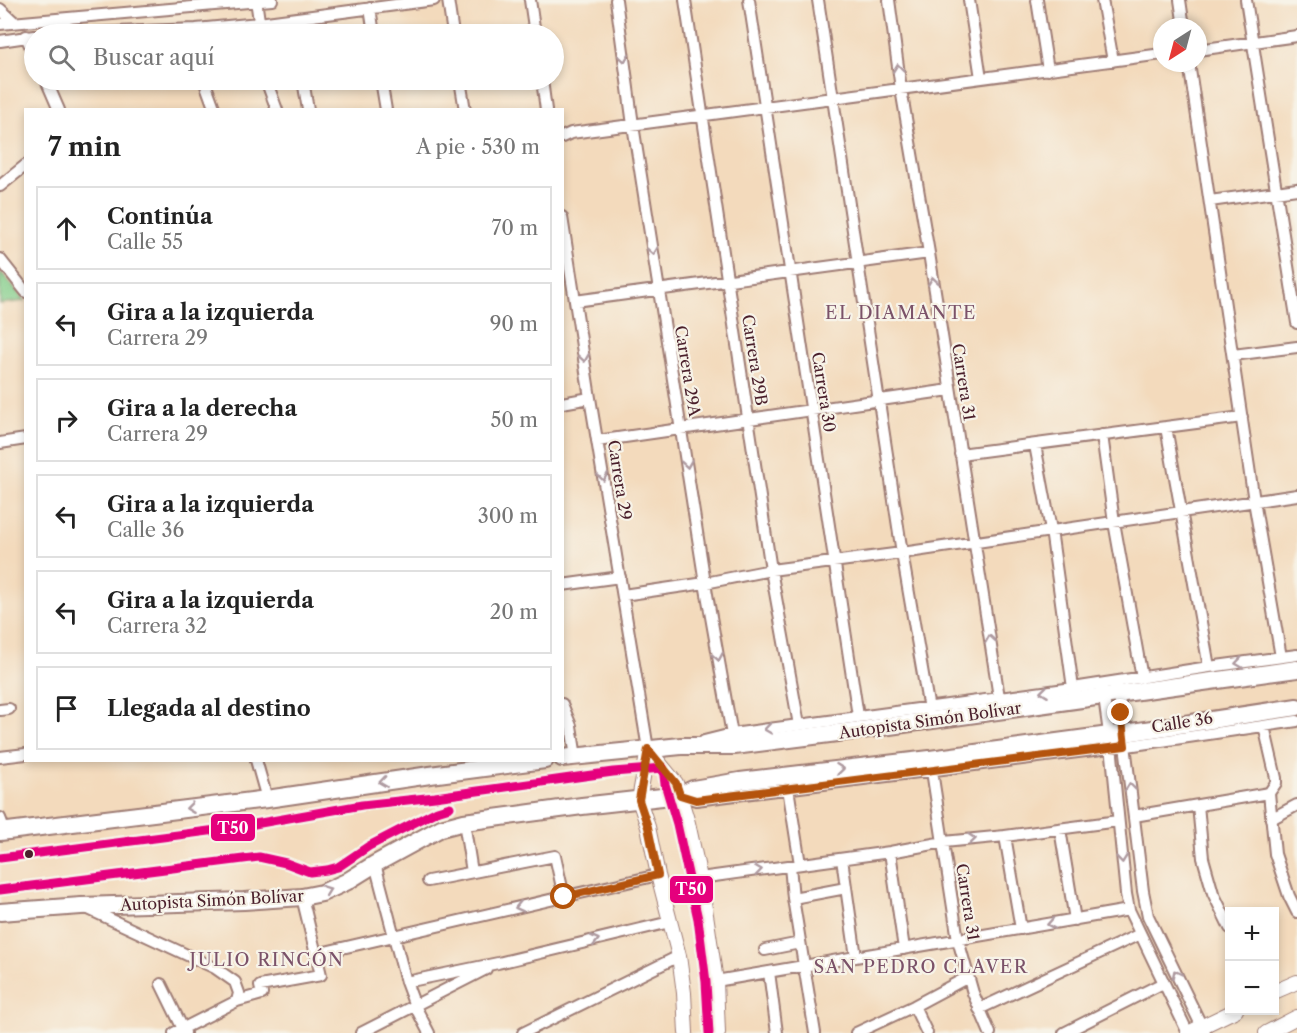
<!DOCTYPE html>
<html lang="es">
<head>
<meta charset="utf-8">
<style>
  :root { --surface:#fff; --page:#f6f6f6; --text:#222; --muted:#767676; --line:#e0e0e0 }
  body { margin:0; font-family:"Libre Caslon Text",serif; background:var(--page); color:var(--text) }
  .controls { position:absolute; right:18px; bottom:18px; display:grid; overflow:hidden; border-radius:0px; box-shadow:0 3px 9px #0003 }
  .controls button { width:54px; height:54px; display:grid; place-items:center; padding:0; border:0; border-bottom:2px solid var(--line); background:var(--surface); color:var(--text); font:30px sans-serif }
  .compass { position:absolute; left:1153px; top:18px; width:54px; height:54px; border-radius:50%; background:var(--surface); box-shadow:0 3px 9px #0003; rotate:216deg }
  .stop { position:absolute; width:18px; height:18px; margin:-14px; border:4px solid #b45309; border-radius:50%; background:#fff }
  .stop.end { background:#b45309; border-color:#fff; box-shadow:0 2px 6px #0008 }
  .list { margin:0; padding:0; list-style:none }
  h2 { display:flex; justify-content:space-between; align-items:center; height:78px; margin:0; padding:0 24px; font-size:26px }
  h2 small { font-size:20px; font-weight:400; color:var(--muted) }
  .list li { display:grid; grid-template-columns:39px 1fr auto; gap:18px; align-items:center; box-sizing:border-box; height:84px; margin:0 12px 12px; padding:0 12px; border:2px solid var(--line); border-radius:0px }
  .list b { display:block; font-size:22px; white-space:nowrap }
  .list p { margin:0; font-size:20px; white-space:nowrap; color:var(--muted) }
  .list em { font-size:20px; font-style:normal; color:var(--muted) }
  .icon { flex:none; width:33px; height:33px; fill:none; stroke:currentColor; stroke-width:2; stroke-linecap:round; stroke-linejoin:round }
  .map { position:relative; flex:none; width:1297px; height:1033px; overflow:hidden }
  .search { position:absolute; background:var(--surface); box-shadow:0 3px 9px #0003; left:24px; top:24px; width:540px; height:66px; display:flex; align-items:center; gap:15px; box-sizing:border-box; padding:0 21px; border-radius:33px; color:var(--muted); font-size:22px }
  .panel { position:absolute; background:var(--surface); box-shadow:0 3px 9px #0003; left:24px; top:108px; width:540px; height:654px; border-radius:0px }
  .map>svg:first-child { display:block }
</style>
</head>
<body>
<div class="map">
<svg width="1297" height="1033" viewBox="0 0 1297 1033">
  <rect width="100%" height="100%" fill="#f7f3e8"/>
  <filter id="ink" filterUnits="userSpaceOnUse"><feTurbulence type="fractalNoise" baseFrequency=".0167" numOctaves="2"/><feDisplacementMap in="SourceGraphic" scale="12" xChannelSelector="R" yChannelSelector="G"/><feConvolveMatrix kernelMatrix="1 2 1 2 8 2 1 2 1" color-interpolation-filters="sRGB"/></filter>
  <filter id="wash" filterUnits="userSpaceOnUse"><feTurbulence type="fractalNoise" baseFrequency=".008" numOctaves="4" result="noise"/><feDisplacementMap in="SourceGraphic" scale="24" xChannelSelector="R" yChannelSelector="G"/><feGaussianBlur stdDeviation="1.35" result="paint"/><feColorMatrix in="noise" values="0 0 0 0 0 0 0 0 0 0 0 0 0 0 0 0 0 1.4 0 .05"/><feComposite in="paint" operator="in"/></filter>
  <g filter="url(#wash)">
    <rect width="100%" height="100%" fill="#f3dabc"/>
    <!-- green -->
    <path fill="#82cd8a" stroke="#66765a" stroke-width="1.5" d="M 0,272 L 1,272 L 25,301 L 0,304 Z"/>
  </g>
  <g filter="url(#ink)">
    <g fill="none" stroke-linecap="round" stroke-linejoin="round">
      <defs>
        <path id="minor" d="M 256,0 L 261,34
          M 448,0 L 453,34
          M 530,0 L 535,34
          M 616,0 L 633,125 L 705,583 L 734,746
          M 685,0 L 771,570 L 799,725
          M 749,0 L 858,716
          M 818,0 L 902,553 L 931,721
          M 889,0 L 901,89 L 929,253 L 999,697
          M 969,0 L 981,78
          M 1037,0 L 1048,70
          M 1102,0 L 1113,61
          M 1180,0 L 1184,27
          M 1246,0 L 1297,323
          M 370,8 L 374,34
          M 0,9 L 13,21
          M 292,19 L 295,34
          M 0,24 L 272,0
          M 63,34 L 196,29 L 259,23 L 434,0
          M 26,36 L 34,55
          M 0,41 L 34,36
          M 1198,50 L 1297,36
          M 1189,63 L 1254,501 L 1281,657
          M 46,80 L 59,110
          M 204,80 L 215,110
          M 266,80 L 277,110
          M 303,80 L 308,110
          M 381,80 L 386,110
          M 460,80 L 465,110
          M 542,80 L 546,110
          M 562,137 L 571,133 L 1162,54
          M 0,186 L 26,165
          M 1210,201 L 1297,189
          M 562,217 L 590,398 L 648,749
          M 0,259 L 26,292
          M 575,301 L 929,253
          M 1233,355 L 1297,347
          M 562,403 L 590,398
          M 1166,427 L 1209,667
          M 1102,435 L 1114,522 L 1142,678
          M 597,441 L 950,390
          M 0,443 L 26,439
          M 1035,445 L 1051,530 L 1073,688
          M 960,454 L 1242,417
          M 562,585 L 620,577
          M 623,595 L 705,583 L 771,570 L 902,553 L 1297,495
          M 1118,688 L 1143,891 L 1148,916 L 1205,1033
          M 1103,690 L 1112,755 L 1126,894 L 1129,910 L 1188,1033
          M 562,704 L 571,726 L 576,757
          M 0,710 L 9,709
          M 1264,726 L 1276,778 L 1276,783 L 1269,793 L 1275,854 L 1289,896 L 1297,912
          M 704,741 L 732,734 L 799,725 L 1073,688 L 1209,667 L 1297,655
          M 0,757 L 26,754
          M 256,760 L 267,799
          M 932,771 L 958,940 L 973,993 L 990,1033
          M 788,788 L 800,864
          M 680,795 L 696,800 L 1134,745 L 1297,721
          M 1198,805 L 1203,858 L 1213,893 L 1230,928
          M 1134,816 L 1269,793
          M 0,818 L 5,831
          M 1271,819 L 1297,805
          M 464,822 L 472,872
          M 1060,829 L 1075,920
          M 1005,836 L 1021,929
          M 890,852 L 904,949
          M 842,859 L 856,957
          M 375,864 L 406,982 L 415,1006 L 429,1033
          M 790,866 L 793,898 L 815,1033
          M 700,878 L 890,852 L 944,842 L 1005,836 L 1118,821
          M 428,881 L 555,856 L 564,897
          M 793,898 L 846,888
          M 84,907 L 215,968 L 235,982 L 239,993 L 237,1001
          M 765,950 L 800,943
          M 316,954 L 658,875
          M 769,972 L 777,1033
          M 716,981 L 1129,910
          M 406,982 L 498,963 L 670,922
          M 161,984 L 185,1033
          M 914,1006 L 927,1033
          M 979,1009 L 1140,934
          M 174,1033 L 237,1001 L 262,994 L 260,986 L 321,975 L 302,897
          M 361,1033 L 486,969
          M 523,1033 L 679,956
          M 856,1033 L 914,1006 L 968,977
          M 1064,1033 L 1163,983"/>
        <path id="major" d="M 648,749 L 676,783 L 688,823 L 700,878 L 707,921 L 716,981 L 718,1033
          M 648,749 L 639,800 L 648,827 L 658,875 L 679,956 L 684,993 L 686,1033
          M 1274,992 L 1297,982
          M 1188,1033 L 1236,1010
          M 1266,1033 L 1297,1017"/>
        <path id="highway" d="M 562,758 L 681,746 L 734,746 L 861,730 L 1297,669
          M 0,832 L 267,799 L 430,775 L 545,760
          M 0,912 L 81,906 L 244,901 L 302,897 L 322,893 L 346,882 L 375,864 L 441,828 L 464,822 L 582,806 L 680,795 L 693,789 L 740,781 L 930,759 L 1132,732 L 1297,707"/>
      </defs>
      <!-- minor casing -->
      <use href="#minor" stroke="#9e7c74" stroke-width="14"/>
      <!-- major casing -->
      <use href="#major" stroke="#9e7c74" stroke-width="16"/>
      <!-- highway casing -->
      <use href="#highway" stroke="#9e7c74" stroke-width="20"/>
      <!-- minor -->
      <use href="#minor" stroke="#fff" stroke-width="10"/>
      <!-- major -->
      <use href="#major" stroke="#fff" stroke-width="14"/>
      <!-- highway -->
      <use href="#highway" stroke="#fff" stroke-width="16"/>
      <defs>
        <path id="bus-1" d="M 0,858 L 232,828 L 362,805 L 435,797 L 613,772 L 663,768 L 665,784 L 677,824 L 698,919 L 706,982 L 709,1033
          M 0,890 L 259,857 L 286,863 L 310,872 L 327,870 L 338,867 L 369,846 L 437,811 L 450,807"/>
      </defs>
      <!-- bus-1 casing -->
      <use href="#bus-1" stroke="#f7f3e8" stroke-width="14"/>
      <!-- bus-1 -->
      <use href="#bus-1" stroke="#e5007d" stroke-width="9"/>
    </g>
    <!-- one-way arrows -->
    <defs><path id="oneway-chevron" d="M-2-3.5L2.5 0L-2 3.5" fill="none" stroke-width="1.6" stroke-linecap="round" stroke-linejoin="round" transform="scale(1.5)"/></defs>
    <g stroke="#ae9aa0">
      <use href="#oneway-chevron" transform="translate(624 58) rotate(82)"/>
      <use href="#oneway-chevron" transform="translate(898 68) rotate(-97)"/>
      <use href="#oneway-chevron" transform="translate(653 251) rotate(81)"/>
      <use href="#oneway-chevron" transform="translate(933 281) rotate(-99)"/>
      <use href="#oneway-chevron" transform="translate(584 358) rotate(81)"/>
      <use href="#oneway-chevron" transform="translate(687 464) rotate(81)"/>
      <use href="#oneway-chevron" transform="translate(603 477) rotate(81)"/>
      <use href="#oneway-chevron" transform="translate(990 639) rotate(-99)"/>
      <use href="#oneway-chevron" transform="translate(718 657) rotate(80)"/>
      <use href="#oneway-chevron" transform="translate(1239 663) rotate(172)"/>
      <use href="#oneway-chevron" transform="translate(1044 692) rotate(173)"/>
      <use href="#oneway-chevron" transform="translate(768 729) rotate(172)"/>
      <use href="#oneway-chevron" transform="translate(840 769) rotate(-6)"/>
      <use href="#oneway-chevron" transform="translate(383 782) rotate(172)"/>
      <use href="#oneway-chevron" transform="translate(1130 787) rotate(-97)"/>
      <use href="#oneway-chevron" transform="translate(190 808) rotate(173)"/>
      <use href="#oneway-chevron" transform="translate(972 839) rotate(-6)"/>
      <use href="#oneway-chevron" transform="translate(1122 859) rotate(84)"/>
      <use href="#oneway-chevron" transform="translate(758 870) rotate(-8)"/>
      <use href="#oneway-chevron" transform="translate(327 890) rotate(-21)"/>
      <use href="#oneway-chevron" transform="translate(519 907) rotate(167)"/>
      <use href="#oneway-chevron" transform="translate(1051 924) rotate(170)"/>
      <use href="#oneway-chevron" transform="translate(595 940) rotate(-13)"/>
      <use href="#oneway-chevron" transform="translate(1176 974) rotate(-116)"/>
    </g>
  </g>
  <g fill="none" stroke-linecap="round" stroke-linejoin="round" filter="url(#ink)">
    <!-- route -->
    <path stroke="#b45309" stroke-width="8" d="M 564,897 L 658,875 L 648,827 L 639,800 L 648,749 L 676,783 L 680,795 L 696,800 L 1125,746 L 1121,713"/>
  </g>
  <!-- markers -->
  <circle fill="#4a1f2b" stroke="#f7f3e8" stroke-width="2" cx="29" cy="854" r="5"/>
  <g text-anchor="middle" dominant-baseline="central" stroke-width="4.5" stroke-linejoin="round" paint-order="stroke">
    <!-- street labels -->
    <g font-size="16" fill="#4a1f2b" stroke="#f7f3e8">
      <text transform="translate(755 360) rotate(81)">Carrera 29B</text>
      <text transform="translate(688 371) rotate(81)">Carrera 29A</text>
      <text transform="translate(964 382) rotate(81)">Carrera 31</text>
      <text transform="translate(824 392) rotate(81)">Carrera 30</text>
      <text transform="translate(620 480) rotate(81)">Carrera 29</text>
      <text transform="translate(930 720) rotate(-8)">Autopista Simón Bolívar</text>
      <text transform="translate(1182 722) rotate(-9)">Calle 36</text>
      <text transform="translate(212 900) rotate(-3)">Autopista Simón Bolívar</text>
      <text transform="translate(968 902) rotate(81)">Carrera 31</text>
    </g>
    <!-- neighbourhood labels -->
    <g font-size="18" letter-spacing="1.5" fill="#7b5269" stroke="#f7f3e8">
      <text x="901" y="313">EL DIAMANTE</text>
      <text x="267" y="960">JULIO RINCÓN</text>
      <text x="921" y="967">SAN PEDRO CLAVER</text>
    </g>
  </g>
  <g stroke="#f7f3e8" stroke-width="2">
    <rect x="210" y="813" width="46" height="29" rx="6" fill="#e5007d"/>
    <rect x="669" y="875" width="45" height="29" rx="6" fill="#e5007d"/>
  </g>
  <g font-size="16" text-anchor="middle" font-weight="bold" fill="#fff">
    <text x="233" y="834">T50</text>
    <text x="691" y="895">T50</text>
  </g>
</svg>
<div class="controls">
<button>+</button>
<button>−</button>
</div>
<svg class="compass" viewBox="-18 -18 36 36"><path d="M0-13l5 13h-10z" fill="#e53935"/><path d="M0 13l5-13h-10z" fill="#767676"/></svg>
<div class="stop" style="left:564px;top:897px"></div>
<div class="stop end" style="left:1121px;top:713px"></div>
<div class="search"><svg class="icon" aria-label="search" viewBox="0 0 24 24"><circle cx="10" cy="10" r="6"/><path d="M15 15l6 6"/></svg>Buscar aquí</div>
<section class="panel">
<h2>7 min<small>A pie · 530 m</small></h2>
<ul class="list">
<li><svg class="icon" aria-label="ahead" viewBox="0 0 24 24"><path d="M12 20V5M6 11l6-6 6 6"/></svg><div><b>Continúa</b><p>Calle 55</p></div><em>70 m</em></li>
<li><svg class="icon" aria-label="left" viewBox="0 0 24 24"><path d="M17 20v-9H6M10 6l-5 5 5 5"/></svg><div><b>Gira a la izquierda</b><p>Carrera 29</p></div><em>90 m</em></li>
<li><svg class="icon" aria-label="right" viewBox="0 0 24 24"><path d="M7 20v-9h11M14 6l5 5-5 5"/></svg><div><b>Gira a la derecha</b><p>Carrera 29</p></div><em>50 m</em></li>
<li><svg class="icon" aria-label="left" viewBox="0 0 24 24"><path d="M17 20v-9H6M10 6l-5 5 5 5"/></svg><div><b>Gira a la izquierda</b><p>Calle 36</p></div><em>300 m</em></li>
<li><svg class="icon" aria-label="left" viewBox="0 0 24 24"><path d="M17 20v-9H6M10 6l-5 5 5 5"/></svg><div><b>Gira a la izquierda</b><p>Carrera 32</p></div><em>20 m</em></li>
<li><svg class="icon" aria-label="arrive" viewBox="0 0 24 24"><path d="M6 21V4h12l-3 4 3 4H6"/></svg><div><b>Llegada al destino</b></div></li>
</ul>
</section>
</div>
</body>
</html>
